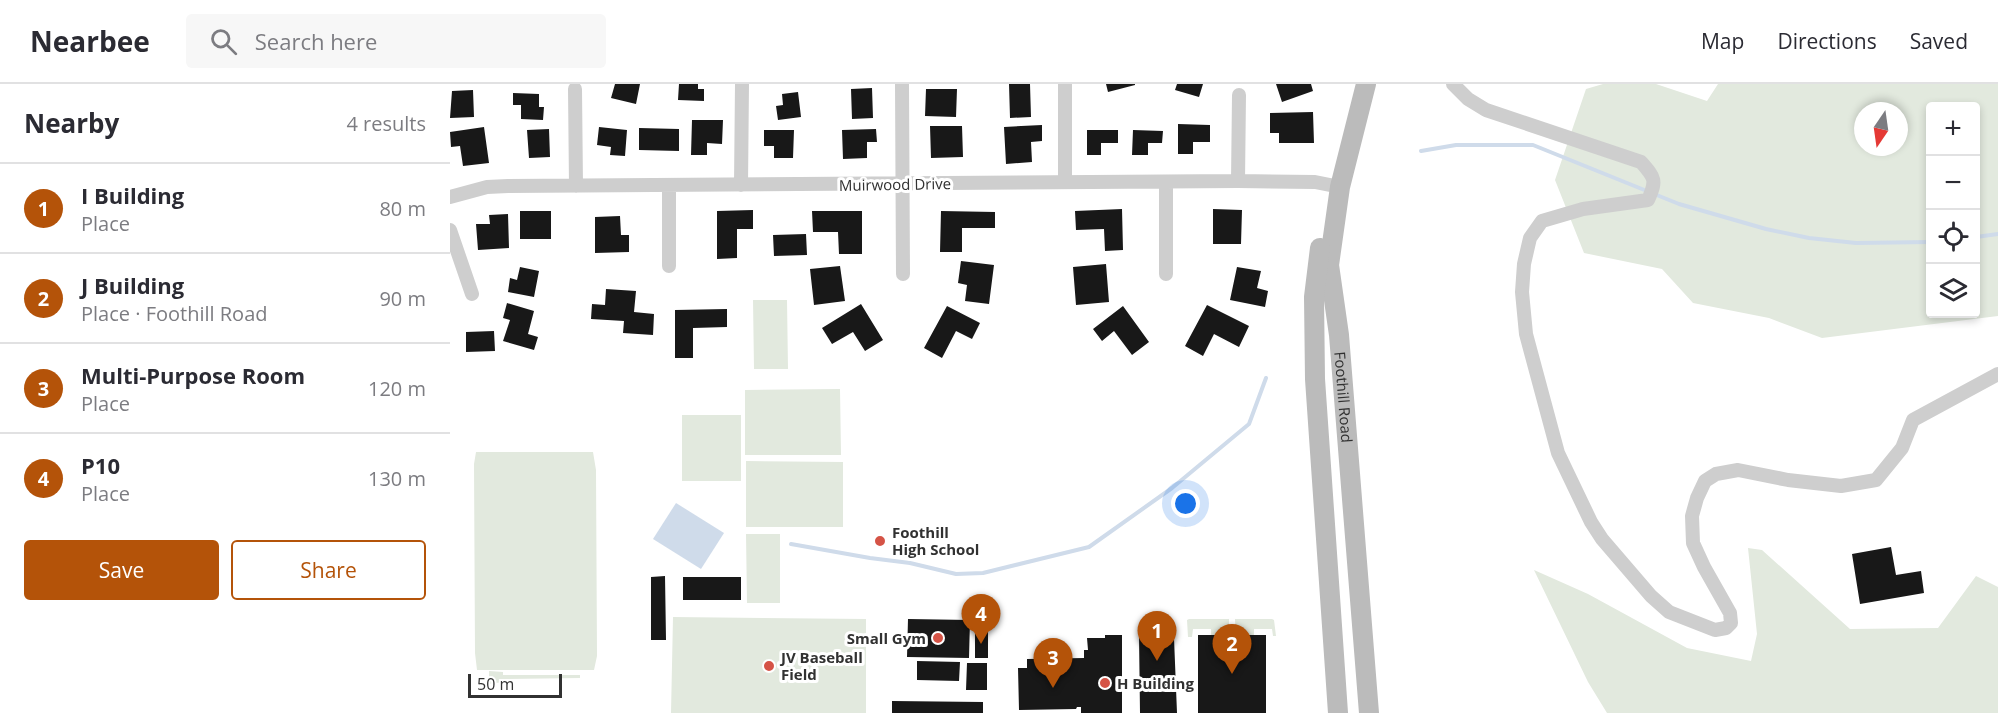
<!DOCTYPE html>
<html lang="en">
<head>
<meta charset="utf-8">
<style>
  :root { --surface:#fff; --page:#f7f7f7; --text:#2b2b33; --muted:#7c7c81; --line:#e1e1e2; --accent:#b45309 }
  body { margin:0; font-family:"Open Sans",sans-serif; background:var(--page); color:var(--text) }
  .controls { position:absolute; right:18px; top:18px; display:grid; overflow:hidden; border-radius:6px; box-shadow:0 3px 9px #0003 }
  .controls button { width:54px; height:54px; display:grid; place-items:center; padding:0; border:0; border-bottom:2px solid var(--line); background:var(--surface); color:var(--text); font:30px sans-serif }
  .compass { position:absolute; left:1404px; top:18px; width:54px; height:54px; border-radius:50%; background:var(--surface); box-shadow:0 3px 9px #0003; rotate:193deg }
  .scale { position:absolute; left:18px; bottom:15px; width:94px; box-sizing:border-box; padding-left:6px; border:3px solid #313131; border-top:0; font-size:16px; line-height:21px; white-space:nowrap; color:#313131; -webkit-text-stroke:4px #fff; paint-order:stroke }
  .you { position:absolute; left:736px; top:420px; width:21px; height:21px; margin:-15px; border:4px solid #fff; border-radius:50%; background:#1a73e8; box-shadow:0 0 0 9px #1a73e833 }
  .badge { display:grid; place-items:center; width:39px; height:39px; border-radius:50%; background:var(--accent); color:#fff; font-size:20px; font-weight:700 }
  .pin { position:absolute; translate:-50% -50px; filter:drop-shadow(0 2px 3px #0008) }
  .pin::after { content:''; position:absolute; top:32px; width:21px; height:18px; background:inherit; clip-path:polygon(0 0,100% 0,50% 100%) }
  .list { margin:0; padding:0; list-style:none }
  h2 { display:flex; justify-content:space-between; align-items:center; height:78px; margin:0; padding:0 24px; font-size:26px }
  h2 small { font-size:20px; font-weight:400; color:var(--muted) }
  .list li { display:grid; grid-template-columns:39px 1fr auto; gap:18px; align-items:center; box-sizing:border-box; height:90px; padding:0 24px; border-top:2px solid var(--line) }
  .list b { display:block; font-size:22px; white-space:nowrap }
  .list p { margin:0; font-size:20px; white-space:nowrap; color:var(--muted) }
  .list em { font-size:20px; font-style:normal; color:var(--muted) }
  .actions { display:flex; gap:12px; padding:18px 24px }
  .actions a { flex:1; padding:14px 0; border:2px solid var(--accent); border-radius:6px; text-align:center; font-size:21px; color:var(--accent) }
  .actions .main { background:var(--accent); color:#fff }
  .icon { flex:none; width:33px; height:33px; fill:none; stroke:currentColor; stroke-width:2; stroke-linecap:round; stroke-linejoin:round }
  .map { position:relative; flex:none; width:1548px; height:629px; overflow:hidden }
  header { display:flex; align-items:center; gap:36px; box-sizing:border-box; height:84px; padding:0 30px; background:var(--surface); border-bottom:2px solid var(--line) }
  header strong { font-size:28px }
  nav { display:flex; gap:33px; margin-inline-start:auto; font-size:21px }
  .search { width:420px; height:54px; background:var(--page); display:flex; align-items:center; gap:15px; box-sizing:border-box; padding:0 21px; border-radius:6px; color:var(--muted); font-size:22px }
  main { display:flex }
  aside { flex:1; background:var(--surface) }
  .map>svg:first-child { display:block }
</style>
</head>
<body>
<header>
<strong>Nearbee</strong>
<div class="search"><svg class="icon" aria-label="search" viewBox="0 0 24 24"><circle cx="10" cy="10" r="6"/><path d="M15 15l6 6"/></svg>Search here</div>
<nav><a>Map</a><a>Directions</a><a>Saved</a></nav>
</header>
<main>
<aside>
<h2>Nearby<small>4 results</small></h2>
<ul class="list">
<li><span class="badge">1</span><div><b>I Building</b><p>Place</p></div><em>80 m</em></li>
<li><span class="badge">2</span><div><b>J Building</b><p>Place · Foothill Road</p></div><em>90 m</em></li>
<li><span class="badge">3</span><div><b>Multi-Purpose Room</b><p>Place</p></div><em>120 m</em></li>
<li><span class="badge">4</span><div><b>P10</b><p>Place</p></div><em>130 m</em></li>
</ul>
<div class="actions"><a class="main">Save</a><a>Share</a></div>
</aside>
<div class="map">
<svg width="1548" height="629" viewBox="0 0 1548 629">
  <rect width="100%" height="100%" fill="#fff"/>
  <!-- green -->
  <path fill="#e2e9de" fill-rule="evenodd" d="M 1153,0 L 1206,0 L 1257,17 L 1268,0 L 1548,0 L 1548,232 L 1372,254 L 1319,234 L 1243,219 L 1212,185 L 1134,169 L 1105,96 L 1136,5 ZM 1480,22 L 1526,22 L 1526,230 L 1480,230 ZM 1413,27 L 1449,27 L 1449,63 L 1413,63 Z
    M 303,216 L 337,216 L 338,285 L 304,285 Z
    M 390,305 L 391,371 L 295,371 L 295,306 Z
    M 232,331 L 291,331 L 291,397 L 232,397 Z
    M 26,368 L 143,368 L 146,386 L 147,572 L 144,586 L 27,586 L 25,569 L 24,380 Z
    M 296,377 L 393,378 L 393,443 L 296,443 Z
    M 296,450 L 330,450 L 330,519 L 297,519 Z
    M 1298,464 L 1312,466 L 1400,545 L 1488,544 L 1526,492 L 1548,503 L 1548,629 L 1157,629 L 1138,598 L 1084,486 L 1138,510 L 1237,564 L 1301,577 L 1307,550 Z
    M 223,533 L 416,535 L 416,629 L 221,629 Z
    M 739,535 L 779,535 L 779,556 L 761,556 L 761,545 L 743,545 L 742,553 L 738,553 L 737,536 Z
    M 785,535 L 822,535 L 824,536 L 826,552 L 823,552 L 822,545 L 804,545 L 804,555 L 786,555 Z
    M 39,587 L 53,588 L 53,591 L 130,591 L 130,594 L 53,595 L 53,598 L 39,600 Z"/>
  <!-- water -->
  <path fill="#cfdbea" d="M 226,419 L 274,449 L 251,485 L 203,455 Z"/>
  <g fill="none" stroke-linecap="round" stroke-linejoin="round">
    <!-- stream -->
    <path stroke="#cfdbea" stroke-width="4" d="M 971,67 L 1006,61 L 1083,61 L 1229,120 L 1316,145 L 1359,154 L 1406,159 L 1480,158
      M 1526,153 L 1548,150
      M 341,460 L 420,474 L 460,479 L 506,490 L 533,489 L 639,463 L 722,404 L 799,340 L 816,294"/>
  </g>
  <!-- building -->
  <path fill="#181818" d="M 165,0 L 190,0 L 186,20 L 161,14 Z
    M 229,0 L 248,0 L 248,5 L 254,5 L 254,17 L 228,16 Z
    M 559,0 L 580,0 L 581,33 L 560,34 Z
    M 656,0 L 685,0 L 685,1 L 658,8 Z
    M 727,0 L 753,0 L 749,13 L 725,6 Z
    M 826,0 L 861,0 L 863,7 L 832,18 Z
    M 422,4 L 423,34 L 402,35 L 401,5 Z
    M 476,5 L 507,5 L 506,33 L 475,32 Z
    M 23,6 L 24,33 L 0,34 L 2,7 Z
    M 348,8 L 351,33 L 328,36 L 326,22 L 333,21 L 332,10 Z
    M 63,9 L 89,10 L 89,23 L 94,23 L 93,36 L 71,35 L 71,21 L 63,21 Z
    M 863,28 L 864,59 L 829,59 L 829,49 L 820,49 L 820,29 Z
    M 242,36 L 273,36 L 272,60 L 257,59 L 257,71 L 241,71 Z
    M 728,40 L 760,41 L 760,58 L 743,58 L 743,70 L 728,70 Z
    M 592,41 L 592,57 L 581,58 L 582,78 L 556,80 L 554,43 Z
    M 480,42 L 512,42 L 513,73 L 481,74 Z
    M 34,43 L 39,79 L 13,82 L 10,62 L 1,63 L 0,48 Z
    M 149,43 L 177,46 L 175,72 L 160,71 L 161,63 L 147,61 Z
    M 189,44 L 229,45 L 229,67 L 189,66 Z
    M 99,45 L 100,73 L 79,74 L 77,46 Z
    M 426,45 L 427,58 L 417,58 L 417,74 L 393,75 L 392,46 Z
    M 314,46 L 344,46 L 343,74 L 324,74 L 324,62 L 314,62 Z
    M 637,46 L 668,46 L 668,59 L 651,59 L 651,71 L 637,71 Z
    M 683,46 L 713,47 L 712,59 L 698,59 L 698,71 L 682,71 Z
    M 672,125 L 673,166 L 655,167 L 654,145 L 626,146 L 625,127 Z
    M 763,125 L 792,126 L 791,160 L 763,160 Z
    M 303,126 L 303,145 L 287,145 L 287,174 L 267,175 L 267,127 Z
    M 70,127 L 101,127 L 101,155 L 70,155 Z
    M 362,127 L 412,127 L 412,170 L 389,170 L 388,148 L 363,148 Z
    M 491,127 L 545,128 L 545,144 L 512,144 L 512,168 L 490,168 Z
    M 58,130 L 59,164 L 28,166 L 26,140 L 40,140 L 39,131 Z
    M 170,132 L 171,151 L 179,151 L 179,168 L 145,169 L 145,133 Z
    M 356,150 L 357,171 L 324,172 L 323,151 Z
    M 511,177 L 544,181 L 539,220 L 515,217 L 517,201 L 508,199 Z
    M 656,180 L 659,218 L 626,221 L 623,183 Z
    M 390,182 L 395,217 L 364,221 L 360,185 Z
    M 70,183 L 89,187 L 84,213 L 58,208 L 60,194 L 67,196 Z
    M 787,183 L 811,187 L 807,204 L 818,207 L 815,223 L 780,216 Z
    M 156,205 L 186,207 L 184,228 L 204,230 L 203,251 L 173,249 L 174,237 L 141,235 L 142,220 L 155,221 Z
    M 57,219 L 84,227 L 78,250 L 88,253 L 84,266 L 53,257 L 60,236 L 53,234 Z
    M 411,220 L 433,256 L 415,267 L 403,248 L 382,260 L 372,244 Z
    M 757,221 L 799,242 L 789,263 L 764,250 L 753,272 L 735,262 Z
    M 497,222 L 530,239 L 522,255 L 506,247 L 492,274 L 474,264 Z
    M 673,222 L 699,258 L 682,271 L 664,247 L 652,257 L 643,245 Z
    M 277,225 L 277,243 L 243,244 L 243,274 L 225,274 L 225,226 Z
    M 44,247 L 45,267 L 16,268 L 16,248 Z
    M 1441,463 L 1446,491 L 1471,487 L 1474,509 L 1410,520 L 1402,470 Z
    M 215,492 L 216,556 L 201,556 L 201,493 Z
    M 233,493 L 291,493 L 291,516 L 233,516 Z
    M 458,535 L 520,536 L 519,574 L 457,573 Z
    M 525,547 L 538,547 L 538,574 L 525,574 Z
    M 655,551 L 672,551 L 672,629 L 631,629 L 631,623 L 627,623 L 626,625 L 569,626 L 568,584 L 577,584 L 577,575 L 634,574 L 634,566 L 638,566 L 637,554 L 655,554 Z
    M 689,551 L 724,554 L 727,629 L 690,629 Z
    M 748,551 L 816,551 L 816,629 L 748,629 Z
    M 467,577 L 510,578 L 509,597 L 467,596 Z
    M 517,579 L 537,579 L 537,606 L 516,606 Z
    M 442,617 L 533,618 L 533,629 L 442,629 Z"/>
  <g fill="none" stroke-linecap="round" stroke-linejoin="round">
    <!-- minor -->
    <path stroke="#cecece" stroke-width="14" d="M 452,0 L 453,190
      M 615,0 L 615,98
      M 1003,0 L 1018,15 L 1036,26 L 1191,78 C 1205,94 1207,96 1198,116 L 1133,125 L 1092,137 L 1080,154 L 1074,180 L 1072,208 L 1076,250 L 1108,369 L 1141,438 L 1152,455 L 1201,512 L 1219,528 L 1265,546 L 1276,544 L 1281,539 L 1280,529 L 1254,483 L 1243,459 L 1242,432 L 1247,414 L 1255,397 L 1266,390 L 1288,386 L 1338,396 L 1391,402 L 1426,396 L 1452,364 L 1463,336 L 1548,290
      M 125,5 L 126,102
      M 788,97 L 789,11
      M 291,101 L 292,0
      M 219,102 L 219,182
      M 0,113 L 37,103 L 58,102 L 788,97 L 865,98 L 890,103
      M 0,146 L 22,210
      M 716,190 L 716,98"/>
    <!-- secondary -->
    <g stroke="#bbb" stroke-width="20">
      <path id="s1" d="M 916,0 L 890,103 L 879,181 L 889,251 L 919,629"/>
      <path d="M 870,164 L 864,213 L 865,295 L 888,629"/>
    </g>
  </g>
  <!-- markers -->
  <g fill="#d55346" stroke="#fff" stroke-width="2">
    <circle cx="430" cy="457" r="6"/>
    <circle cx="488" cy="554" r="6"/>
    <circle cx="319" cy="582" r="6"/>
    <circle cx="655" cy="599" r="6"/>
  </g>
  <g text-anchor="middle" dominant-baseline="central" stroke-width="6" stroke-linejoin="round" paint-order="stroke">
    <!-- street labels -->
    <g font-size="15" fill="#313131" stroke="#fff">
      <text transform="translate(445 100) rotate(-1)">Muirwood Drive</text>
      <text stroke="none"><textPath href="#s1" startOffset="318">Foothill Road</textPath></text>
    </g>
    <!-- poi labels -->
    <g font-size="15" font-weight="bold" fill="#313131" stroke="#fff" text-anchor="start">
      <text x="442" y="448">Foothill<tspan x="442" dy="17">High School</tspan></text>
      <text x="476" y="554" text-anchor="end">Small Gym</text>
      <text x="331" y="573">JV Baseball<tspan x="331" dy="17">Field</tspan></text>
      <text x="667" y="599">H Building</text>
    </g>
  </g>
</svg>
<div class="controls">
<button>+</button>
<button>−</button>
<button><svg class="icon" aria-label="locate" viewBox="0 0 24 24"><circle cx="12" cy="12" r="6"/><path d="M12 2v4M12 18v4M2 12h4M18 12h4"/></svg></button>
<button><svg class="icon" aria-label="layers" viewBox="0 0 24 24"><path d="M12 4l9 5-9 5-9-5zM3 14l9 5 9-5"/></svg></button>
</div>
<svg class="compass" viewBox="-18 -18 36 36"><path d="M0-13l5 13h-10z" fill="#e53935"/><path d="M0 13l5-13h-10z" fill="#7c7c81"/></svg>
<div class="scale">50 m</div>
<div class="you"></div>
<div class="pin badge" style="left:707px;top:577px">1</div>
<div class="pin badge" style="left:782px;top:590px">2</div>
<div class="pin badge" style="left:603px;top:604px">3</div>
<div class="pin badge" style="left:531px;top:560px">4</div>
</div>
</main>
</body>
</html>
